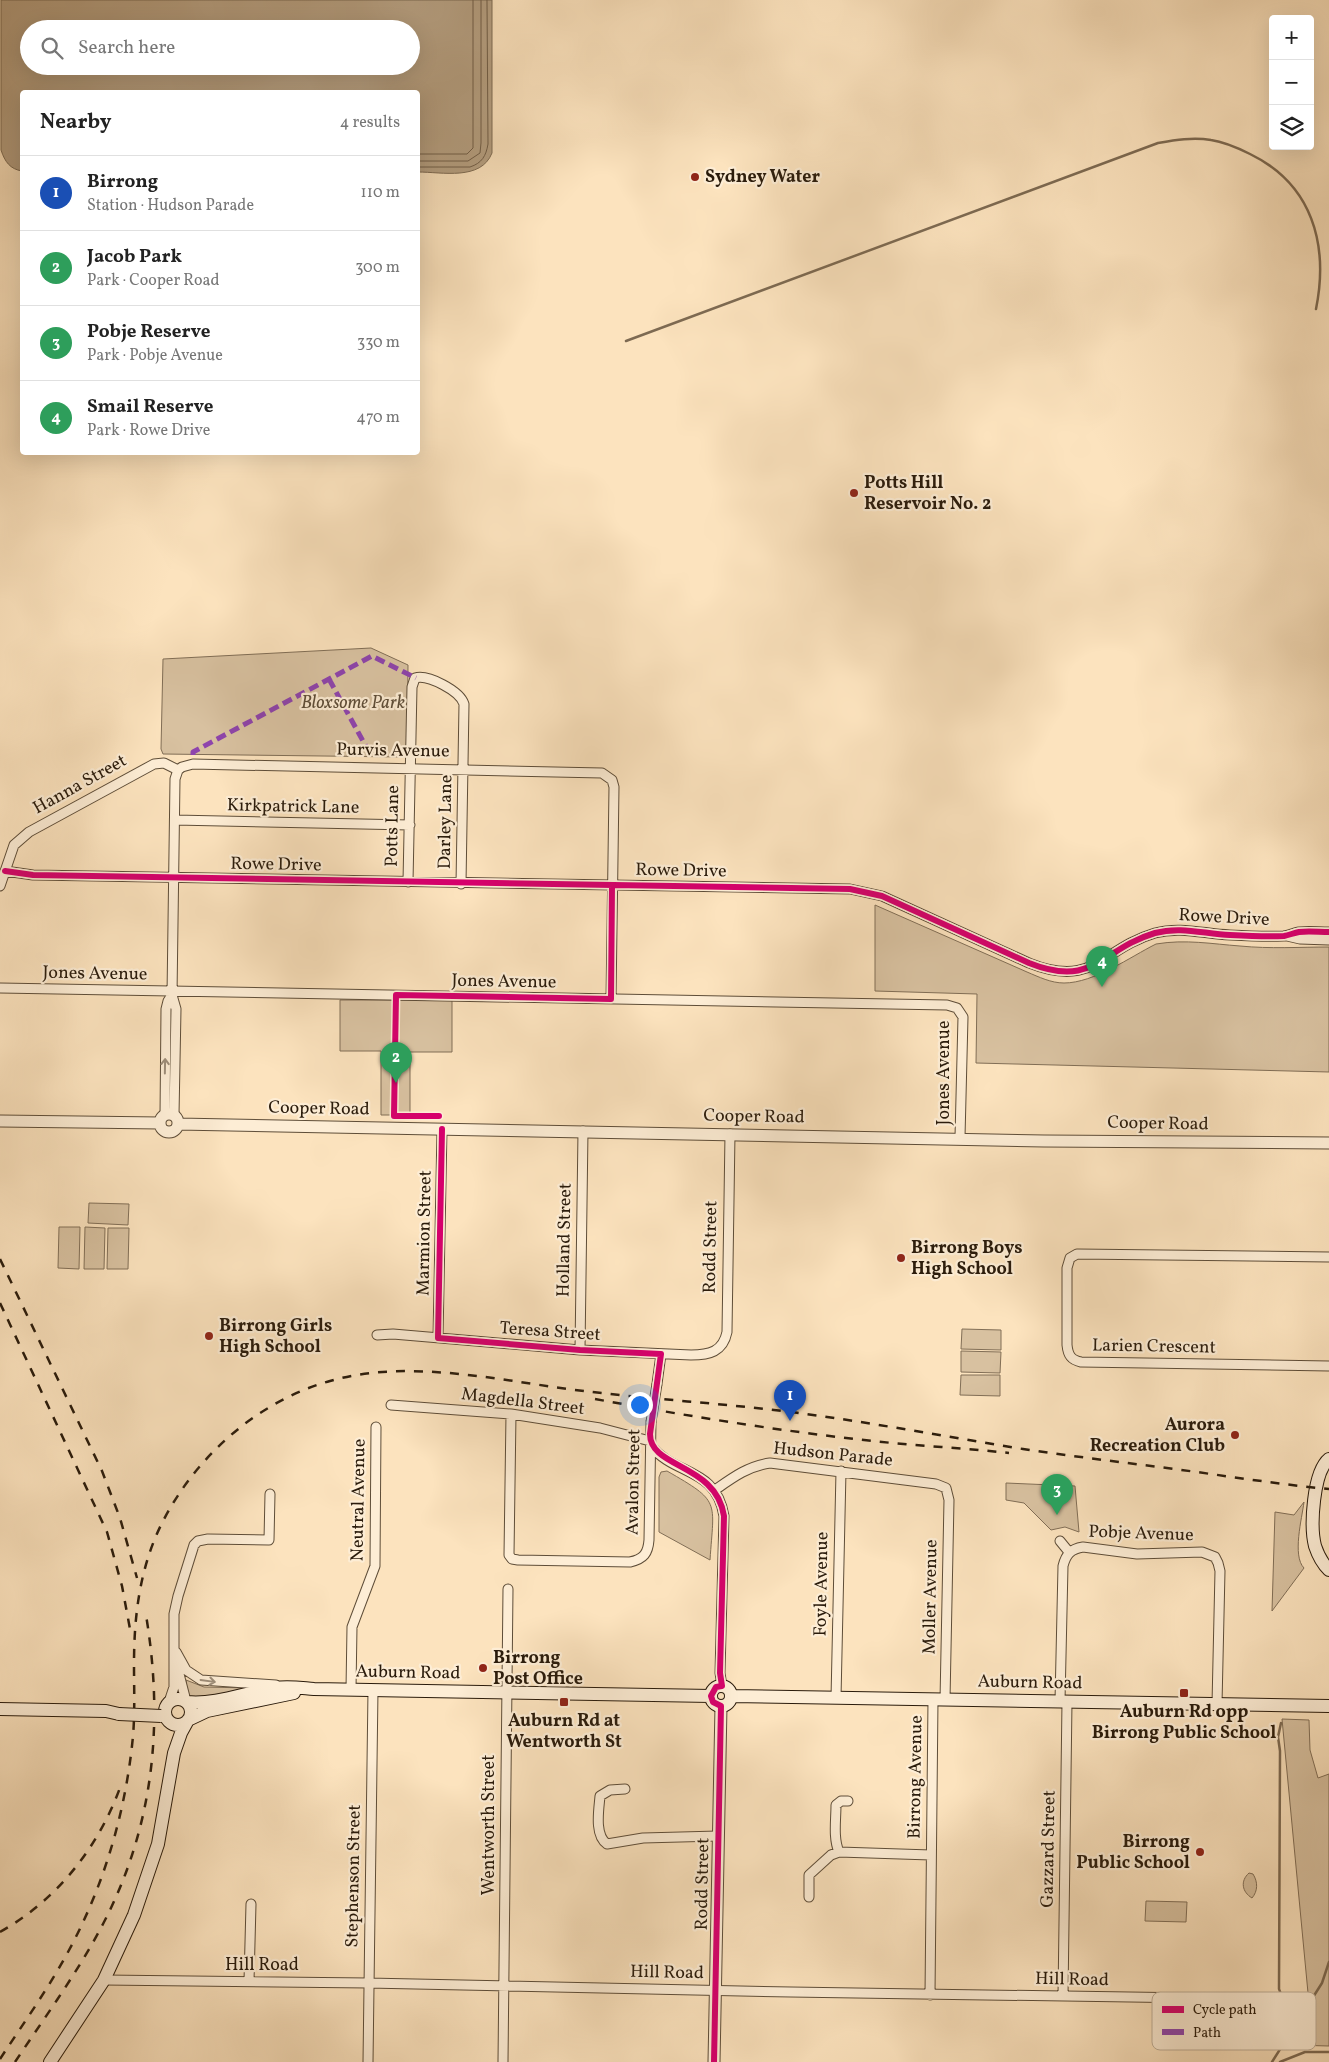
<!DOCTYPE html>
<html lang="en">
<head>
<meta charset="utf-8">
<style>
  :root { --surface:#fff; --page:#f6f6f6; --text:#222; --muted:#767676; --line:#e0e0e0; --accent:#1a73e8 }
  body { margin:0; font-family:Vollkorn,serif; background:var(--page); color:var(--text) }
  .controls { position:absolute; right:15px; top:15px; display:grid; overflow:hidden; border-radius:5px; box-shadow:0 5px 20px #0002 }
  .controls button { width:45px; height:45px; display:grid; place-items:center; padding:0; border:0; border-bottom:1px solid var(--line); background:var(--surface); color:var(--text); font:25px sans-serif }
  .you { position:absolute; left:639px; top:1404px; width:18px; height:18px; margin:-12px; border:4px solid #fff; border-radius:50%; background:#1a73e8; box-shadow:0 0 0 8px #1a73e833 }
  .badge { display:grid; place-items:center; width:32px; height:32px; border-radius:50%; background:var(--accent); color:#fff; font-size:16px; font-weight:700 }
  .pin { position:absolute; translate:-50% -41px; filter:drop-shadow(0 1px 2px #0008) }
  .pin::after { content:''; position:absolute; top:26px; width:18px; height:15px; background:inherit; clip-path:polygon(0 0,100% 0,50% 100%) }
  .list { margin:0; padding:0; list-style:none }
  h2 { display:flex; justify-content:space-between; align-items:center; height:65px; margin:0; padding:0 20px; font-size:21px }
  h2 small { font-size:16px; font-weight:400; color:var(--muted) }
  .list li { display:grid; grid-template-columns:32px 1fr auto; gap:15px; align-items:center; box-sizing:border-box; height:75px; padding:0 20px; border-top:1px solid var(--line) }
  .list b { display:block; font-size:19px; white-space:nowrap }
  .list p { margin:0; font-size:16px; white-space:nowrap; color:var(--muted) }
  .list em { font-size:16px; font-style:normal; color:var(--muted) }
  .icon { flex:none; width:28px; height:28px; fill:none; stroke:currentColor; stroke-width:2; stroke-linecap:round; stroke-linejoin:round }
  .map { position:relative; flex:none; width:1329px; height:2062px; overflow:hidden }
  .search { position:absolute; background:var(--surface); box-shadow:0 5px 20px #0002; left:20px; top:20px; width:400px; height:55px; display:flex; align-items:center; gap:12px; box-sizing:border-box; padding:0 18px; border-radius:28px; color:var(--muted); font-size:19px }
  .panel { position:absolute; background:var(--surface); box-shadow:0 5px 20px #0002; left:20px; top:90px; width:400px; height:365px; border-radius:5px }
  .map>svg:first-child { display:block }
</style>
</head>
<body>
<div class="map">
<svg width="1329" height="2062" viewBox="0 0 1329 2062">
  <rect width="100%" height="100%" fill="#fce3be"/>
  <filter id="stains"><feTurbulence type="fractalNoise" baseFrequency=".004" numOctaves="4"/><feColorMatrix values="0 0 0 0 .2 0 0 0 0 .09 0 0 0 0 .02 0 0 0 .5 -.17"/></filter>
  <radialGradient id="worn" r=".72"><stop offset=".6" stop-color="#630" stop-opacity="0"/><stop offset="1" stop-color="#630" stop-opacity=".3"/></radialGradient>
  <!-- green -->
  <path fill="#d8c1a0" stroke="#816e56" d="M 371,648 L 408,665 L 407,754 L 403,757 L 163,754 L 161,749 L 163,659 Z
    M 875,905 L 1027,972 C 1039,977 1051,983 1064,983 C 1094,983 1130,957 1156,944 C 1186,939 1212,944 1240,946 C 1270,949 1300,947 1329,947 L 1329,1072 L 976,1063 L 977,994 L 875,991 Z
    M 340,1000 L 452,1000 L 452,1052 L 410,1052 L 410,1115 L 381,1115 L 381,1051 L 340,1051 Z
    M 89,1203 L 129,1204 L 128,1225 L 88,1223 Z
    M 59,1227 L 80,1227 L 79,1269 L 58,1268 Z
    M 85,1227 L 105,1228 L 104,1269 L 84,1269 Z
    M 108,1228 L 129,1228 L 128,1269 L 107,1269 Z
    M 962,1329 L 1001,1330 L 1001,1350 L 961,1349 Z
    M 961,1351 L 1001,1352 L 1000,1373 L 961,1372 Z
    M 961,1375 L 1000,1375 L 1000,1396 L 960,1395 Z
    M 667,1471 C 721,1502 714,1500 710,1560 L 659,1532 L 659,1477 L 661,1472 Z
    M 1006,1483 L 1075,1486 L 1079,1532 L 1065,1527 L 1051,1530 L 1024,1503 L 1006,1500 Z
    M 1304,1502 C 1302,1518 1292,1556 1304,1568 L 1272,1611 L 1275,1512 L 1294,1515 Z
    M 186,1680 L 204,1687 L 248,1688 L 194,1700 L 187,1694 Z
    M 1282,1719 L 1309,1720 L 1310,1750 L 1318,1778 L 1329,1774 L 1329,2046 L 1291,2045 L 1310,2014 Z
    M 1249,1873 L 1253,1874 C 1258,1882 1258,1891 1252,1898 C 1242,1892 1240,1881 1249,1873 Z
    M 1146,1901 L 1187,1902 L 1186,1922 L 1145,1921 Z"/>
  <!-- water -->
  <path fill="#b59f81" stroke="#7d6a52" fill-rule="evenodd" d="M 1,0 L 492,0 L 492,153 C 481,181 442,172 418,172 L 418,92 L 22,92 L 22,171 C 10,169 5,162 1,150 ZM 29,29 L 411,29 L 411,66 L 29,66 Z"/>
  <g fill="none" stroke-linecap="round" stroke-linejoin="round">
    <!-- shore -->
    <path stroke="#705d46" stroke-width="1" d="M 418,154 L 467,154 L 473,148 L 473,0
      M 418,161 L 468,161 L 480,153 L 481,143 L 481,0
      M 418,167 L 470,167 C 482,163 486,156 488,144 L 487,0"/>
    <!-- stream -->
    <path stroke="#7d6a52" stroke-width="2.5" d="M 626,341 L 1158,143 C 1175,140 1193,137 1211,140 C 1225,142 1238,148 1250,154 C 1312,184 1329,244 1316,309
      M 1281,1723 L 1278,1737 L 1280,1751 L 1279,1989 C 1283,2003 1298,2007 1298,2023
      M 1272,2062 L 1322,1983 L 1329,1962
      M 1280,2062 L 1305,2052 L 1329,2052"/>
    <defs>
      <path id="minor" d="M 178,770 L 182,767 L 193,764 L 602,773 L 612,780 L 614,787 L 611,999
        M 175,820 L 410,825
        M 5,871 L 33,875 L 850,889 L 882,896 L 1029,963 C 1094,989 1101,949 1155,933 C 1181,926 1204,934 1230,935 C 1248,936 1267,937 1284,936 C 1289,935 1294,933 1299,932 C 1308,931 1319,932 1329,932
        M 408,882 L 412,687 L 415,678 C 428,674 460,691 464,704 L 461,884
        M 0,886 L 14,845 L 29,832 L 154,764 L 164,763 L 178,770
        M 1287,936 L 1300,939 L 1329,940
        M 0,988 L 947,1005 L 957,1008 L 963,1017 L 960,1137
        M 165,1115 L 166,1009 L 168,1001 L 172,995
        M 174,1115 L 176,1009 L 172,995 L 175,779 L 178,770
        M 1329,1257 L 1077,1254 L 1070,1258 L 1067,1268 L 1067,1345 C 1068,1355 1071,1360 1081,1362 L 1329,1366
        M 377,1335 L 393,1334 L 580,1350 L 691,1355 C 709,1355 723,1352 727,1332 L 730,1134
        M 438,1338 L 442,1129
        M 580,1350 L 583,1131
        M 657,1384 L 661,1354
        M 391,1405 L 511,1414 L 600,1428 L 650,1441
        M 511,1414 L 509,1555 L 512,1559 L 518,1560 L 630,1562 C 644,1559 648,1553 649,1540 L 651,1422
        M 651,1446 C 675,1476 716,1467 724,1516 L 720,1673 L 722,1686
        M 715,1490 C 732,1478 748,1466 770,1463 L 936,1484 L 946,1488 L 949,1500 L 945,1700
        M 1060,1541 L 1069,1552
        M 176,1652 L 186,1670 L 201,1680 L 276,1685
        M 178,1670 L 186,1701
        M 351,1689 L 352,1627 L 375,1566 L 376,1427
        M 836,1698 L 841,1471
        M 1060,1701 L 1063,1566 C 1066,1554 1071,1549 1083,1547 L 1137,1554 L 1202,1552 L 1215,1557 L 1218,1563 L 1220,1571 L 1217,1704
        M 169,1702 L 174,1687 L 174,1614 L 178,1596 L 194,1545 L 198,1541 L 208,1539 L 269,1540 L 270,1494
        M 625,1789 L 610,1790 L 600,1796 C 599,1809 594,1835 607,1844 L 643,1838 L 718,1836
        M 839,1852 C 833,1838 836,1820 836,1805 L 841,1801 L 848,1801
        M 809,1897 L 809,1875 L 831,1855 L 839,1852 L 931,1855
        M 104,1980 L 368,1983 L 791,1992 L 1260,1999
        M 249,1981 L 251,1904
        M 930,1995 L 933,1700
        M 1063,1996 L 1067,1702
        M 368,2062 L 373,1690
        M 503,2062 L 508,1589"/>
      <path id="tertiary" d="M160 1123a9 9 0 1 1 18 0a9 9 0 1 1-18 0Z
        M 0,1121 L 160,1123
        M 178,1124 L 1044,1141 L 1329,1143
        M 714,2062 L 721,1706"/>
      <path id="secondary" d="M 1329,1459 C 1313,1472 1310,1526 1315,1546 C 1318,1555 1322,1563 1329,1570
        M711 1696a10 10 0 1 1 20 0a10 10 0 1 1-20 0Z
        M 731,1696 L 1329,1706
        M165 1712a13 13 0 1 1 26 0a13 13 0 1 1-26 0Z
        M 187,1702 C 216,1705 247,1692 275,1688 C 289,1686 301,1688 314,1689 L 711,1696
        M 0,1709 L 106,1711 L 119,1714
        M 188,1720 L 207,1711 L 294,1693
        M 50,2062 L 104,1980 L 134,1915 L 158,1844 L 174,1753 L 181,1733 L 187,1722"/>
    </defs>
    <!-- minor casing -->
    <use href="#minor" stroke="#5e4d38" stroke-width="11"/>
    <!-- tertiary casing -->
    <use href="#tertiary" stroke="#5e4d38" stroke-width="13"/>
    <!-- secondary casing -->
    <use href="#secondary" stroke="#2a1b0b" stroke-width="14"/>
    <!-- minor -->
    <use href="#minor" stroke="#fdedd5" stroke-width="9"/>
    <!-- tertiary -->
    <use href="#tertiary" stroke="#fdedd5" stroke-width="11"/>
    <!-- secondary -->
    <use href="#secondary" stroke="#fdedd5" stroke-width="12"/>
    <!-- rail -->
    <path stroke="#2a1b0b" stroke-width="2.5" stroke-dasharray="9 9" stroke-linecap="butt" d="M 0,1259 L 102,1471 L 120,1518 L 137,1578
      M 0,1303 L 107,1532 L 122,1586 L 130,1629
      M 595,1399 C 687,1416 780,1431 873,1441 C 918,1446 964,1448 1009,1453
      M 0,1932 C 57,1900 99,1847 121,1785
      M 0,2059 C 23,2024 48,1989 68,1952 C 104,1886 126,1811 133,1736 C 135,1712 134,1688 134,1664 C 134,1615 140,1567 162,1523 C 196,1456 258,1401 330,1381 C 412,1357 509,1383 592,1392 C 661,1400 730,1404 799,1413 C 874,1423 948,1437 1023,1449 C 1071,1456 1119,1462 1167,1468 C 1221,1475 1275,1484 1329,1489
      M 15,2062 C 45,2017 78,1972 103,1924 C 154,1826 164,1723 146,1615"/>
    <defs>
      <path id="minor-bridge" d="M 651,1422 L 657,1384"/>
      <path id="secondary-bridge" d="M 119,1714 L 161,1716"/>
    </defs>
    <!-- minor-bridge casing -->
    <use href="#minor-bridge" stroke="#5e4d38" stroke-width="11" stroke-linecap="butt"/>
    <!-- secondary-bridge casing -->
    <use href="#secondary-bridge" stroke="#2a1b0b" stroke-width="14" stroke-linecap="butt"/>
    <!-- minor-bridge -->
    <use href="#minor-bridge" stroke="#fdedd5" stroke-width="9"/>
    <!-- secondary-bridge -->
    <use href="#secondary-bridge" stroke="#fdedd5" stroke-width="12"/>
    <!-- quiet -->
    <path stroke="#8e44ad" stroke-width="5" stroke-dasharray="10 5" stroke-linecap="butt" d="M 329,679 L 369,752 L 369,758
      M 193,755 L 193,752 L 372,656 L 416,678"/>
    <defs>
      <path id="cycleway" d="M 5,871 L 33,875 L 850,889 L 882,896 L 1029,963 C 1094,989 1101,949 1155,933 C 1181,926 1204,934 1230,935 C 1248,936 1267,937 1284,936 C 1289,935 1294,933 1299,932 C 1308,931 1319,932 1329,932
        M 439,1116 L 394,1116 L 396,995 L 611,999 L 612,885
        M 442,1129 L 438,1338 L 580,1350 L 661,1354 L 650,1434 C 650,1469 716,1463 724,1516 L 720,1673 L 722,1686 L 716,1687 L 711,1696 L 713,1702 L 721,1706 L 714,2062"/>
    </defs>
    <!-- cycleway casing -->
    <use href="#cycleway" stroke="#fdedd5" stroke-width="9"/>
    <!-- cycleway -->
    <use href="#cycleway" stroke="#d6006c" stroke-width="6"/>
  </g>
  <!-- one-way arrows -->
  <defs><path id="oneway-shaft" d="M-6 0H5M1.5-3L5.5 0L1.5 3" fill="none" stroke-width="1.6" stroke-linecap="round" stroke-linejoin="round" transform="scale(1.25)"/></defs>
  <g stroke="#9e8e7a">
    <use href="#oneway-shaft" transform="translate(165 1066) rotate(-89)"/>
    <use href="#oneway-shaft" transform="translate(208 1681) rotate(8)"/>
  </g>
  <!-- markers -->
  <g fill="#8f2418" stroke="#fdedd5" stroke-width="2">
    <circle cx="695" cy="177" r="5"/>
    <circle cx="854" cy="493" r="5"/>
    <circle cx="901" cy="1258" r="5"/>
    <circle cx="209" cy="1336" r="5"/>
    <circle cx="1235" cy="1435" r="5"/>
    <circle cx="483" cy="1668" r="5"/>
    <rect x="1179" y="1688" width="10" height="10" rx="2.5"/>
    <rect x="559" y="1697" width="10" height="10" rx="2.5"/>
    <circle cx="1200" cy="1852" r="5"/>
  </g>
  <g text-anchor="middle" dominant-baseline="central" stroke-width="4.5" stroke-linejoin="round" paint-order="stroke">
    <!-- poi labels -->
    <g font-size="18" font-weight="bold" fill="#2a1b0b" stroke="#fdedd5" text-anchor="start">
      <text x="705" y="177">Sydney Water</text>
      <text x="864" y="483">Potts Hill<tspan x="864" dy="21">Reservoir No. 2</tspan></text>
      <text x="911" y="1248">Birrong Boys<tspan x="911" dy="21">High School</tspan></text>
      <text x="219" y="1326">Birrong Girls<tspan x="219" dy="21">High School</tspan></text>
      <text x="1225" y="1425" text-anchor="end">Aurora<tspan x="1225" dy="21">Recreation Club</tspan></text>
      <text x="493" y="1658">Birrong<tspan x="493" dy="21">Post Office</tspan></text>
      <text x="1184" y="1712" text-anchor="middle">Auburn Rd opp<tspan x="1184" dy="21">Birrong Public School</tspan></text>
      <text x="564" y="1721" text-anchor="middle">Auburn Rd at<tspan x="564" dy="21">Wentworth St</tspan></text>
      <text x="1190" y="1842" text-anchor="end">Birrong<tspan x="1190" dy="21">Public School</tspan></text>
    </g>
    <!-- park labels -->
    <g font-size="18" font-style="italic" fill="#5e4d38" stroke="#fdedd5">
      <text x="353" y="703">Bloxsome Park</text>
    </g>
    <!-- street labels -->
    <g font-size="18" fill="#2a1b0b" stroke="#fdedd5">
      <text transform="translate(393 751) rotate(1)">Purvis Avenue</text>
      <text transform="translate(80 785) rotate(-29)">Hanna Street</text>
      <text transform="translate(293 807) rotate(1)">Kirkpatrick Lane</text>
      <text transform="translate(446 822) rotate(-89)">Darley Lane</text>
      <text transform="translate(393 826) rotate(-89)">Potts Lane</text>
      <text transform="translate(276 865) rotate(1)">Rowe Drive</text>
      <text transform="translate(681 871) rotate(1)">Rowe Drive</text>
      <text transform="translate(1224 918) rotate(3)">Rowe Drive</text>
      <text transform="translate(95 974) rotate(1)">Jones Avenue</text>
      <text transform="translate(504 982) rotate(1)">Jones Avenue</text>
      <text transform="translate(944 1073) rotate(-90)">Jones Avenue</text>
      <text transform="translate(319 1109) rotate(1)">Cooper Road</text>
      <text transform="translate(754 1117) rotate(1)">Cooper Road</text>
      <text transform="translate(1158 1124) rotate(1)">Cooper Road</text>
      <text transform="translate(425 1233) rotate(-89)">Marmion Street</text>
      <text transform="translate(565 1240) rotate(-89)">Holland Street</text>
      <text transform="translate(711 1247) rotate(-89)">Rodd Street</text>
      <text transform="translate(550 1332) rotate(4)">Teresa Street</text>
      <text transform="translate(1154 1347) rotate(1)">Larien Crescent</text>
      <text transform="translate(523 1402) rotate(7)">Magdella Street</text>
      <text transform="translate(833 1455) rotate(6)">Hudson Parade</text>
      <text transform="translate(634 1482) rotate(-89)">Avalon Street</text>
      <text transform="translate(359 1500) rotate(-89)">Neutral Avenue</text>
      <text transform="translate(1141 1534) rotate(2)">Pobje Avenue</text>
      <text transform="translate(822 1584) rotate(-89)">Foyle Avenue</text>
      <text transform="translate(931 1597) rotate(-89)">Moller Avenue</text>
      <text transform="translate(408 1673) rotate(1)">Auburn Road</text>
      <text transform="translate(1030 1683) rotate(1)">Auburn Road</text>
      <text transform="translate(916 1777) rotate(-89)">Birrong Avenue</text>
      <text transform="translate(489 1825) rotate(-90)">Wentworth Street</text>
      <text transform="translate(1049 1849) rotate(-89)">Gazzard Street</text>
      <text transform="translate(354 1876) rotate(-89)">Stephenson Street</text>
      <text transform="translate(703 1884) rotate(-89)">Rodd Street</text>
      <text x="262" y="1965">Hill Road</text>
      <text transform="translate(667 1973) rotate(1)">Hill Road</text>
      <text transform="translate(1072 1980) rotate(1)">Hill Road</text>
    </g>
  </g>
  <!-- legend -->
  <rect x="1152" y="1992" width="164" height="58" rx="8" fill="#fdedd5" stroke="#beae98" stroke-width="1"/>
  <rect x="1162" y="2006" width="22" height="7" fill="#d6006c"/>
  <rect x="1162" y="2029" width="22" height="6" fill="#8e44ad"/>
  <g font-size="14" fill="#2a1b0b">
    <text x="1193" y="2014">Cycle path</text>
    <text x="1193" y="2037">Path</text>
  </g>
  <rect width="100%" height="100%" filter="url(#stains)"/>
  <rect width="100%" height="100%" fill="url(#worn)"/>
</svg>
<div class="controls">
<button>+</button>
<button>−</button>
<button><svg class="icon" aria-label="layers" viewBox="0 0 24 24"><path d="M12 4l9 5-9 5-9-5zM3 14l9 5 9-5"/></svg></button>
</div>
<div class="you"></div>
<div class="pin badge" style="left:790px;top:1421px;background:#1a4fb4">1</div>
<div class="pin badge" style="left:396px;top:1083px;background:#2e9e5b">2</div>
<div class="pin badge" style="left:1057px;top:1515px;background:#2e9e5b">3</div>
<div class="pin badge" style="left:1102px;top:987px;background:#2e9e5b">4</div>
<div class="search"><svg class="icon" aria-label="search" viewBox="0 0 24 24"><circle cx="10" cy="10" r="6"/><path d="M15 15l6 6"/></svg>Search here</div>
<section class="panel">
<h2>Nearby<small>4 results</small></h2>
<ul class="list">
<li><span class="badge" style="background:#1a4fb4">1</span><div><b>Birrong</b><p>Station · Hudson Parade</p></div><em>110 m</em></li>
<li><span class="badge" style="background:#2e9e5b">2</span><div><b>Jacob Park</b><p>Park · Cooper Road</p></div><em>300 m</em></li>
<li><span class="badge" style="background:#2e9e5b">3</span><div><b>Pobje Reserve</b><p>Park · Pobje Avenue</p></div><em>330 m</em></li>
<li><span class="badge" style="background:#2e9e5b">4</span><div><b>Smail Reserve</b><p>Park · Rowe Drive</p></div><em>470 m</em></li>
</ul>
</section>
</div>
</body>
</html>
